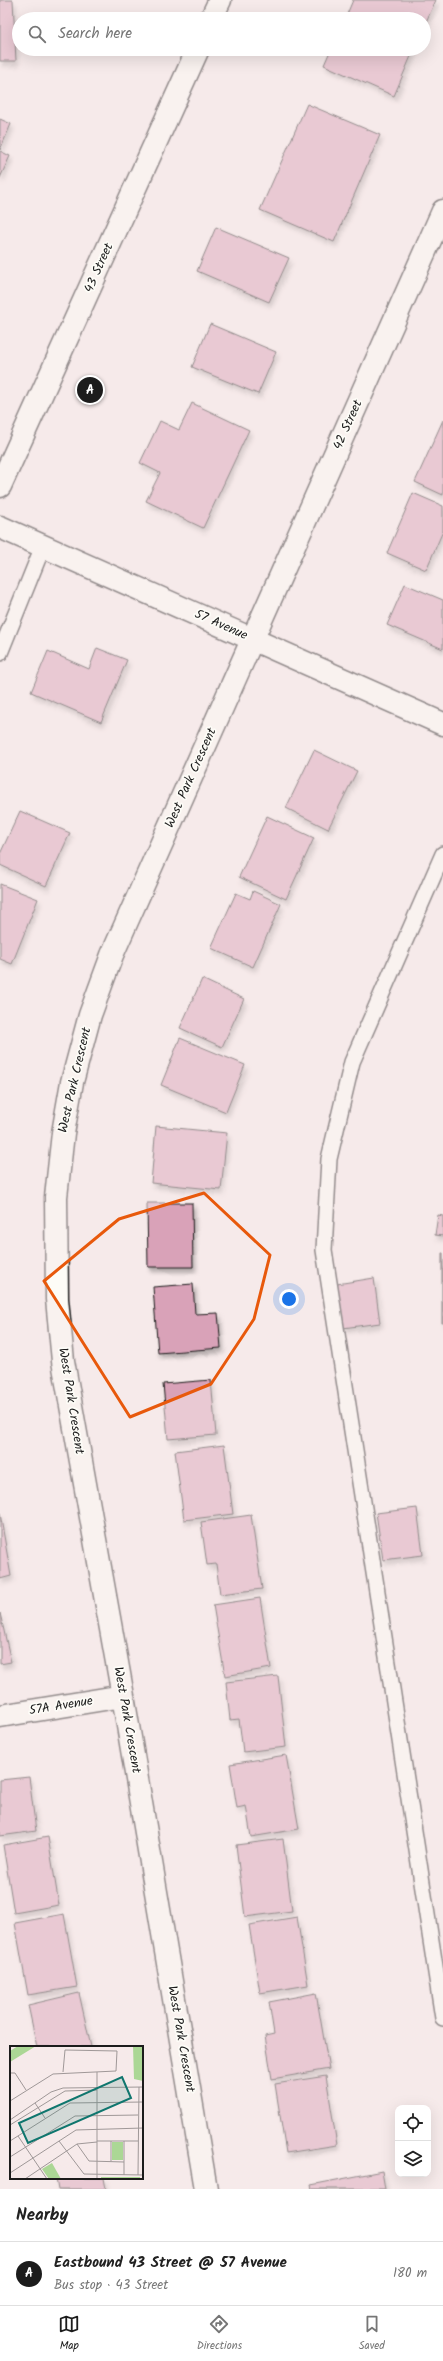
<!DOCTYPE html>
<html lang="en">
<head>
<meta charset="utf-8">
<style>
  :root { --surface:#fff; --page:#f2f2f2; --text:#222; --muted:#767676; --line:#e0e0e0; --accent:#1c1c1c }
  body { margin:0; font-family:Kalam,sans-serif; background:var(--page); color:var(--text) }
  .controls { position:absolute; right:12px; bottom:12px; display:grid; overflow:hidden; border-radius:8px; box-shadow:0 4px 16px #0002 }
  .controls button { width:36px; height:36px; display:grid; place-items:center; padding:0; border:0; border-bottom:1px solid var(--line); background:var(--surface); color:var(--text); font:20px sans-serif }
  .you { position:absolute; left:289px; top:1299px; width:14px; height:14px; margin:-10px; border:3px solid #fff; border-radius:50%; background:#1a73e8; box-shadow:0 0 0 6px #1a73e833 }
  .badge { display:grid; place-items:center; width:26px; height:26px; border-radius:50%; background:var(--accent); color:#fff; font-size:13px; font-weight:700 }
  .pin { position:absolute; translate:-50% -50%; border:2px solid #fff; box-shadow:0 1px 4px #0006 }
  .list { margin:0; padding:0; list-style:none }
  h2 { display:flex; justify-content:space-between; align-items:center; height:52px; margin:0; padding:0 16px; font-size:17px }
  h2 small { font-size:13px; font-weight:400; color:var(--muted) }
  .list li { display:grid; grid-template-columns:26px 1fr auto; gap:12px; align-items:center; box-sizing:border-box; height:64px; padding:0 16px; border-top:1px solid var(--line) }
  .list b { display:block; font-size:15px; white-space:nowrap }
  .list p { margin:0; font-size:13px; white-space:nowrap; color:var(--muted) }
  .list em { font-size:13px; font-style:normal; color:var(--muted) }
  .icon { flex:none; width:22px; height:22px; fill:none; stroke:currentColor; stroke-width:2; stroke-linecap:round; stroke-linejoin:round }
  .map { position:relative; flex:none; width:443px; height:2189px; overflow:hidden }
  .search { position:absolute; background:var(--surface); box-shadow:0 4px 16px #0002; left:12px; right:12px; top:12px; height:44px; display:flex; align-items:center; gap:10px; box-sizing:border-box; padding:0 14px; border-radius:22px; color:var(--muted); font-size:15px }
  .sheet { height:116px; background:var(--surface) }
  nav { display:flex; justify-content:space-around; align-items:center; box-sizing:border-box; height:56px; border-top:1px solid var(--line); background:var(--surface); font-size:11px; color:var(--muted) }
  nav a { display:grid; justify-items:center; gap:2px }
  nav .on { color:var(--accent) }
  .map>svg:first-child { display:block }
</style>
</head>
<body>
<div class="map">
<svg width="443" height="2189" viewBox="0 0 443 2189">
  <defs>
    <filter id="shadow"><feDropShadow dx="2.5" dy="4.5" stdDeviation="2" flood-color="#0004"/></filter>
  </defs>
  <rect width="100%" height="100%" fill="#f6eaea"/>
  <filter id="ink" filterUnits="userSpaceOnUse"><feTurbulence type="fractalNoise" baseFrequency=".025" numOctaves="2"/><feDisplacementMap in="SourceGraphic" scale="8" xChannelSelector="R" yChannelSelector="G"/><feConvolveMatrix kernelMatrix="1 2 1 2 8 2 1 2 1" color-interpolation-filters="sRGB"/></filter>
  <g filter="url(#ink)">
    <!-- building -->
    <path fill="#d9a2b8" stroke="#1c1c1c" filter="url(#shadow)" d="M 0,0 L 13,0 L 16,61 L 0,61 Z
      M 353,0 L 436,0 L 424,26 L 424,19 L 345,19 Z
      M 331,49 L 414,49 L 394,96 L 324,65 Z
      M 307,104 L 380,135 L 334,242 L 260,210 Z
      M 0,119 L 11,124 L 0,150 Z
      M 0,151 L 10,156 L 0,178 Z
      M 216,227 L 289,258 L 269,302 L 197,271 Z
      M 210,324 L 276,352 L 258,394 L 192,367 Z
      M 192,403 L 249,430 L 203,528 L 146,501 L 160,473 L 140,463 L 160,421 L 179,430 Z
      M 443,420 L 443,495 L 415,482 Z
      M 413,493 L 443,506 L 443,531 L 426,570 L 387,553 Z
      M 405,584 L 443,600 L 443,649 L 387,625 Z
      M 97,648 L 127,660 L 101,722 L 31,692 L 48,651 L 89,669 Z
      M 314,750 L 357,771 L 328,829 L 286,808 Z
      M 20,811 L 70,833 L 46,886 L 0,865 L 0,854 Z
      M 267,816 L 314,838 L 286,899 L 239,877 Z
      M 0,884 L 38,899 L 12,964 L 0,959 Z
      M 253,891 L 281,904 L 253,967 L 211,948 L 236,893 L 250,899 Z
      M 202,979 L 244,999 L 222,1047 L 180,1028 Z
      M 180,1038 L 245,1065 L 226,1112 L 161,1085 Z
      M 156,1126 L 227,1133 L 221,1190 L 151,1183 Z
      M 147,1203 L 192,1203 L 193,1267 L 148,1267 Z
      M 438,1215 L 443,1216 L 443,1236 L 435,1235 Z
      M 442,1253 L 443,1253 L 443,1323 L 442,1323 Z
      M 374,1278 L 380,1323 L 343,1328 L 337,1284 Z
      M 193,1284 L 195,1314 L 218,1313 L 221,1348 L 158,1353 L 153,1287 Z
      M 211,1380 L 216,1435 L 168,1439 L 163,1384 Z
      M 224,1445 L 233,1514 L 184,1520 L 175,1451 Z
      M 417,1508 L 423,1555 L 383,1560 L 376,1513 Z
      M 0,1513 L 11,1576 L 0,1579 Z
      M 251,1515 L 262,1589 L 220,1594 L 216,1564 L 207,1565 L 201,1522 Z
      M 260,1598 L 271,1668 L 225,1676 L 213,1605 Z
      M 0,1613 L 11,1662 L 0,1664 Z
      M 278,1676 L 286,1747 L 243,1752 L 239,1719 L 230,1720 L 226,1682 Z
      M 286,1755 L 299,1829 L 251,1837 L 246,1806 L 237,1808 L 230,1764 Z
      M 29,1777 L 36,1831 L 0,1836 L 0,1780 Z
      M 48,1837 L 59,1905 L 14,1913 L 3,1845 Z
      M 283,1839 L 292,1911 L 245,1917 L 236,1845 Z
      M 64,1914 L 77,1987 L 28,1995 L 15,1923 Z
      M 297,1917 L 308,1985 L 260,1993 L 249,1925 Z
      M 79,1993 L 91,2047 L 37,2047 L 28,2005 Z
      M 316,1993 L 329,2069 L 272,2079 L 265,2036 L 274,2034 L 269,2002 Z
      M 326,2076 L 337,2145 L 286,2153 L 275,2084 Z
      M 382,2171 L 385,2189 L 312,2189 L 311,2185 Z
      M 56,2178 L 104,2178 L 106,2189 L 58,2189 Z"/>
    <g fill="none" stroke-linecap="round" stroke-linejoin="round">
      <defs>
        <path id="lane" d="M 0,653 L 43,546
          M 443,854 L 352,1062 L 329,1159 L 324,1250 L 443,2018"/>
        <path id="street" d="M 0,1716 L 123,1696
          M 206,2189 L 123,1696 L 63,1361 L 57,1299 L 56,1197 L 63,1133 L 72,1082 L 90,1015 L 112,955 L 443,211"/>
        <path id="secondary" d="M 211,19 L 220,0
          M 0,486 L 198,49
          M 0,527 L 443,724"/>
      </defs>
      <!-- lane casing -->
      <use href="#lane" stroke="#1c1c1c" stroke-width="18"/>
      <!-- street casing -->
      <use href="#street" stroke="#1c1c1c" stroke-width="25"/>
      <!-- secondary casing -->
      <use href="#secondary" stroke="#1c1c1c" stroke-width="25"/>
      <!-- lane -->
      <use href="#lane" stroke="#fdfcf7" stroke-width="15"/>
      <!-- street -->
      <use href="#street" stroke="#fdfcf7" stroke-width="22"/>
      <!-- secondary -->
      <use href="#secondary" stroke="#fdfcf7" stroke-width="22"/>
    </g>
  </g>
  <!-- marked area -->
  <path d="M0 0H443V2189H0ZM 204,1193 L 270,1255 L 254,1319 L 211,1384 L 130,1417 L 44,1281 L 119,1219 Z" fill="#f6eaea" fill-opacity=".55" fill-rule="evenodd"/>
  <path fill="none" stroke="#e8590c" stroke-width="3" stroke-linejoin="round" d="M 204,1193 L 270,1255 L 254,1319 L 211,1384 L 130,1417 L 44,1281 L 119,1219 Z"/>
  <g text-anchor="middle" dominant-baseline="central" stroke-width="3.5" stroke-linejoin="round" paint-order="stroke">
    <!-- street labels -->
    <g font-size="13" fill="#1c1c1c" stroke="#fdfcf7">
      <text transform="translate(99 268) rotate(-66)">43 Street</text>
      <text transform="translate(348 425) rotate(-66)">42 Street</text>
      <text transform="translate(221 625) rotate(24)">57 Avenue</text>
      <text transform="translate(191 778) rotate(-66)">West Park Crescent</text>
      <text transform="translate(75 1080) rotate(-77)">West Park Crescent</text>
      <text transform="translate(71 1401) rotate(81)">West Park Crescent</text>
      <text transform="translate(61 1706) rotate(-9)">57A Avenue</text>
      <text transform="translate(127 1720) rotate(80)">West Park Crescent</text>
      <text transform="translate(181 2039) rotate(80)">West Park Crescent</text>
    </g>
  </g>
  <!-- overview -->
  <g transform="translate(10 2046)">
    <rect width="133" height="133" fill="#f6eaea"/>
    <path d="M 8,0 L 26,0 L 0,16 L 0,5 ZM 123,0 L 133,0 L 133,35 L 124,33 ZM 102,96 L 113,96 L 113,114 L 102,114 ZM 42,117 L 51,133 L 39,133 L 32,123 ZM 91,131 L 130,131 L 130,133 L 91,133 Z" fill="#abd795"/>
    <path fill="none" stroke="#9f9898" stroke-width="1" d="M 0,27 L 5,27 L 16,44M 0,55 L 43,28 L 106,25 L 107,5 L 55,4 L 53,26M 25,57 L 35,72M 0,74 L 41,46 L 53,42 L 133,41M 0,79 L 55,45 L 87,44M 8,90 L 37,133M 0,95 L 60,57 L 133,56M 49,95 L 74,128 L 133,129M 87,95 L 128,95M 101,95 L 101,115M 67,98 L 79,115 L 114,116M 0,111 L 65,70 L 128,69M 0,127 L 66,84 L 133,82M 114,129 L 114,95M 128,129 L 129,41M 15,133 L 67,98 L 87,96M 87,133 L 87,26"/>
    <path fill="#0f766e" fill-opacity="0.15" stroke="#0f766e" stroke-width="2" d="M 112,31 L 121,52 L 18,97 L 9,77 Z"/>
    <rect width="133" height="133" fill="none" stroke="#1c1c1c" stroke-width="2"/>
  </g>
</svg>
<div class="controls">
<button><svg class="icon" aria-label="locate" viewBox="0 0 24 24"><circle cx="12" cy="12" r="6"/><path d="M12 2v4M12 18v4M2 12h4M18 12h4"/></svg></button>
<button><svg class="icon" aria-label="layers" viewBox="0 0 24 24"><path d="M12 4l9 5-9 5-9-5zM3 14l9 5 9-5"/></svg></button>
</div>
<div class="you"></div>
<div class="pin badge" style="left:90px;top:390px">A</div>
<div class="search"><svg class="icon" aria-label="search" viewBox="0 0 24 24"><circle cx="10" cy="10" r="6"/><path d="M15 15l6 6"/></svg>Search here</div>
</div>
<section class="sheet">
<h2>Nearby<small></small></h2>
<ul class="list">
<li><span class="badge">A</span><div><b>Eastbound 43 Street @ 57 Avenue</b><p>Bus stop · 43 Street</p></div><em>180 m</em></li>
</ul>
</section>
<nav>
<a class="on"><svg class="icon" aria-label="map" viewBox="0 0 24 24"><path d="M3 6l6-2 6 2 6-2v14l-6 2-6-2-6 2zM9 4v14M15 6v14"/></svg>Map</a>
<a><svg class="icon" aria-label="directions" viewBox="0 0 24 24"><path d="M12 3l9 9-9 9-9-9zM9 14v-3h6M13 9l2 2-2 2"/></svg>Directions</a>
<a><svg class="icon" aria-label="saved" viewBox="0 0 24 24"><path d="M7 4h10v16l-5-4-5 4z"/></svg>Saved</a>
</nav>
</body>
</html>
